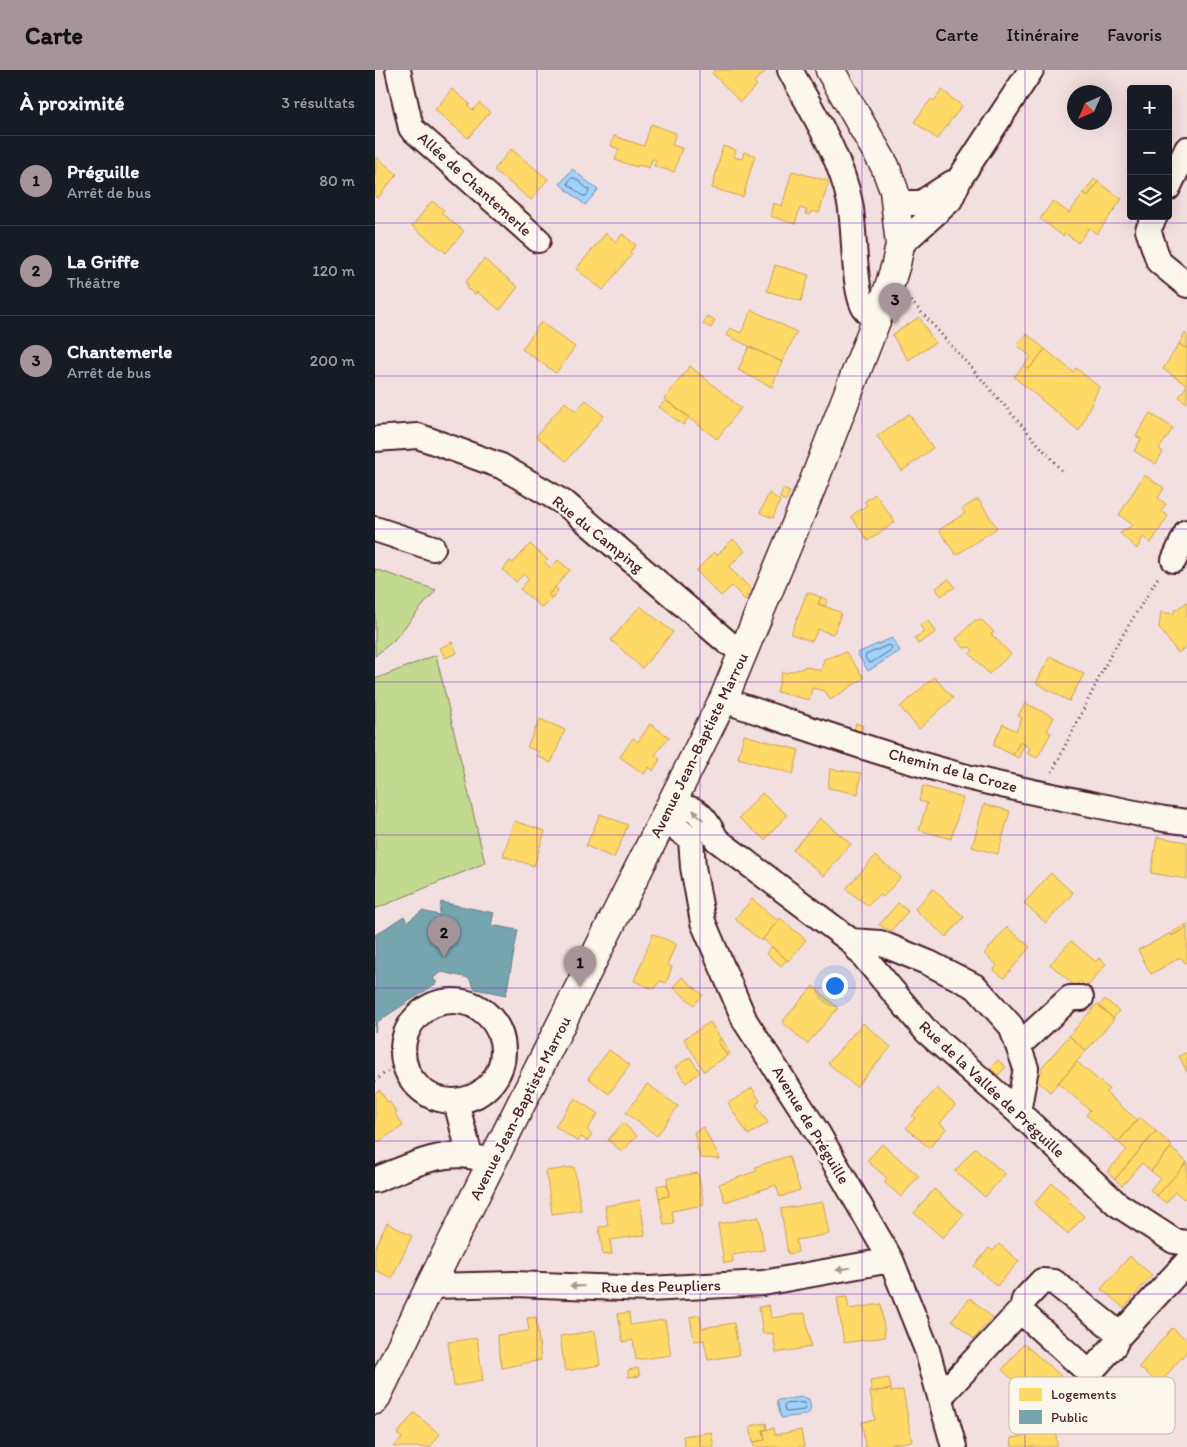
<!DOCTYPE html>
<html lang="fr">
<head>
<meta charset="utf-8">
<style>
  :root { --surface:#171b24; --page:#20242c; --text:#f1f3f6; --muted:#9ea1a6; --line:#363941; --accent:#a6949b }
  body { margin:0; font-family:Itim,sans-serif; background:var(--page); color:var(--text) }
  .controls { position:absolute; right:15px; top:15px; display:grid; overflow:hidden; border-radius:5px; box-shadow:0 5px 20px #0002 }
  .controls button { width:45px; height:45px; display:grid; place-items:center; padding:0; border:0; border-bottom:1px solid var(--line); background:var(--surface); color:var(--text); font:25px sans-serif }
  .compass { position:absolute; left:692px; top:15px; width:45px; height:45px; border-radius:50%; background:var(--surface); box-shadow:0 5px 20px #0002; rotate:225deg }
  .you { position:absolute; left:459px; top:915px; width:18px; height:18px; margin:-12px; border:4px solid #fff; border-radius:50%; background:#1a73e8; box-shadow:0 0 0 8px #1a73e833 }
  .badge { display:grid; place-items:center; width:32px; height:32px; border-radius:50%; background:var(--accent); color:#111; font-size:16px; font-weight:700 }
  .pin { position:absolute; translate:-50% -41px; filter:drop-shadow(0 1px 2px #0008) }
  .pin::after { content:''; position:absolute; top:26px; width:18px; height:15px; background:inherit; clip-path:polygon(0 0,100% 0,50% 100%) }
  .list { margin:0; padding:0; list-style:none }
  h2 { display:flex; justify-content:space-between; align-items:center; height:65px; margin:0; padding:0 20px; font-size:21px }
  h2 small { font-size:16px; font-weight:400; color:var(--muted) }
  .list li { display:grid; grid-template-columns:32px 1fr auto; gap:15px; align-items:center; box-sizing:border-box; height:90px; padding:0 20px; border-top:1px solid var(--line) }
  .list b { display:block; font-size:19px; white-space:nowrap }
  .list p { margin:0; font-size:16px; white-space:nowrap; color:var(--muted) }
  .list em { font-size:16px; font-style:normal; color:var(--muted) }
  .icon { flex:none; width:28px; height:28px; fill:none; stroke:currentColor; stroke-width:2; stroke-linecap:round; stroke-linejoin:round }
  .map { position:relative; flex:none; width:812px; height:1377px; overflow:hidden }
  header { display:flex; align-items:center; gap:30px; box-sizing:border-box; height:70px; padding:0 25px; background:var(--accent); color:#111 }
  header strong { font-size:24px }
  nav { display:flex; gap:28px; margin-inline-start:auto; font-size:18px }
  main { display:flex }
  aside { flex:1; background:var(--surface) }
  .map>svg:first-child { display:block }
</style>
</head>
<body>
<header>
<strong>Carte</strong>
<nav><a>Carte</a><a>Itinéraire</a><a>Favoris</a></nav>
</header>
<main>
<aside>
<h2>À proximité<small>3 résultats</small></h2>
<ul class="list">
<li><span class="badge">1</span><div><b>Préguille</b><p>Arrêt de bus</p></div><em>80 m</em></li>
<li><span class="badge">2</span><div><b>La Griffe</b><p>Théâtre</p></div><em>120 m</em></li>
<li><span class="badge">3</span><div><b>Chantemerle</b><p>Arrêt de bus</p></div><em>200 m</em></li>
</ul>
</aside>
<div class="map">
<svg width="812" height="1377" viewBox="0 0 812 1377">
  <rect width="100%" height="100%" fill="#f2dfe0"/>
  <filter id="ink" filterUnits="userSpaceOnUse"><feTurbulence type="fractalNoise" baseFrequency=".02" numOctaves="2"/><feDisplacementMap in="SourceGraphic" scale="10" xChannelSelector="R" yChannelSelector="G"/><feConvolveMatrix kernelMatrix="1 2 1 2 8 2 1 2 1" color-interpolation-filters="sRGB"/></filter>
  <g filter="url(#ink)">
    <!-- green -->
    <path fill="#c3d98f" stroke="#867c5d" d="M 0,499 L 61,520 L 18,571 L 0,586 Z
      M 61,585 L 110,793 L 0,839 L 0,609 Z"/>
    <!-- water -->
    <path fill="#9ed3fd" stroke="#7c8ba9" d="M 197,99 L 223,120 L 210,135 L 185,114 Z
      M 517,568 L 525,581 L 493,601 L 482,583 Z
      M 429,1327 L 434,1329 C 436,1336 437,1340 432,1345 L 406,1348 L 402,1330 Z"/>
    <!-- homes -->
    <path fill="#ffd966" stroke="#c9a154" d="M 340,0 L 392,0 L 379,12 L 382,15 L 365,32 L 337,3 Z
      M 77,19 L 95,34 L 93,36 L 98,40 L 104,33 L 115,42 L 93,68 L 60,40 Z
      M 567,20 L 587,36 L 562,69 L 539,52 L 556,29 L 559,31 Z
      M 276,54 L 301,63 L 297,75 L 307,78 L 299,102 L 279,96 L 281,90 L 277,89 L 274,98 L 263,95 L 262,97 L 240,90 L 244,79 L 236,76 L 239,66 L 269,76 Z
      M 348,76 L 361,80 L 359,87 L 367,89 L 369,82 L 380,85 L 368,127 L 337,118 Z
      M 136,79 L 173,109 L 156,130 L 119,100 Z
      M 1,87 L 22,104 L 3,128 L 0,126 Z
      M 417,101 L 454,111 L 444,143 L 436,141 L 435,145 L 430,144 L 432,140 L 425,138 L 420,154 L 395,146 L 398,133 L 407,136 Z
      M 719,109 L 723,112 L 713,126 L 709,123 Z
      M 723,112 L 747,129 L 722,164 L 714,158 L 703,173 L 690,163 L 688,166 L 665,149 L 678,131 L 694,143 L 709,123 L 713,126 Z
      M 57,131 L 69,140 L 66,143 L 89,161 L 71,183 L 37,156 Z
      M 231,163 L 241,172 L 247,164 L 261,175 L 255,182 L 257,184 L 228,220 L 201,199 Z
      M 109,189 L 143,217 L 125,240 L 102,222 L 100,224 L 91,218 L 94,215 L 90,213 Z
      M 400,195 L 434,205 L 426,231 L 392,221 Z
      M 377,240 L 422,262 L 407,292 L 351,265 L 355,258 L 366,263 Z
      M 332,246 L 340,250 L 336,258 L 328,254 Z
      M 544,247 L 560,273 L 533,290 L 517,265 Z
      M 166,252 L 200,277 L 181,303 L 147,279 Z
      M 810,263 L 812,265 L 812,275 L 810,278 L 804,274 Z
      M 652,264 L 670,279 L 654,299 L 649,295 L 656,287 L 642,275 Z
      M 804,274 L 810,278 L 812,275 L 812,333 L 804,327 L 812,315 L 788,299 Z
      M 374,277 L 407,292 L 397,317 L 363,300 Z
      M 670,279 L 698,302 L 701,298 L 724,317 L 704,361 L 639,307 L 649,295 L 654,299 Z
      M 315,296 L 366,338 L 342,369 L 289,329 Z
      M 211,330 L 229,346 L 191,391 L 161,366 L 190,332 L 201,341 Z
      M 291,330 L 314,347 L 308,355 L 284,337 Z
      M 775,343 L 798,358 L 784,379 L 788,382 L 781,394 L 759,381 L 766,369 L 761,366 Z
      M 534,344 L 558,378 L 527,401 L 502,366 Z
      M 769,405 L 789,418 L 783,428 L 791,434 L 786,441 L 793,446 L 776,473 L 768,467 L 762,479 L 745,463 L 758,455 L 744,445 Z
      M 408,419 L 415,422 L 411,431 L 405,428 Z
      M 394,423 L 405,431 L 398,448 L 385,443 Z
      M 500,424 L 520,452 L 493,471 L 476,446 L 492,435 L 489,432 Z
      M 603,429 L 622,458 L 581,485 L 564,460 L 590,443 L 587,439 Z
      M 358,469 L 370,481 L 354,497 L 376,519 L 370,530 L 357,516 L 346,526 L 321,501 L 339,482 L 342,485 Z
      M 155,474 L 173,490 L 170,493 L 176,498 L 183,490 L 195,500 L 173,525 L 177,528 L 167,538 L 145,519 L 154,509 L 149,504 L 141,512 L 128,500 L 135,491 L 138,493 Z
      M 574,509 L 580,517 L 566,526 L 561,518 Z
      M 180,517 L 183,520 L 177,528 L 173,525 Z
      M 432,522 L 446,527 L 443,534 L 465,542 L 466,544 L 459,563 L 457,564 L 443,559 L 438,570 L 436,571 L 416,564 Z
      M 446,527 L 453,530 L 450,536 L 443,534 Z
      M 812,532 L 812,576 L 803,583 L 784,558 L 786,542 L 799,544 L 799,541 Z
      M 265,536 L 298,562 L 267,598 L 236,570 Z
      M 554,550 L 561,562 L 543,574 L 539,568 L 549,562 L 545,555 Z
      M 600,550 L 608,551 L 619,562 L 616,564 L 636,584 L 614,604 L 595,584 L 598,580 L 595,577 L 589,578 L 581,569 Z
      M 77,572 L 82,583 L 70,588 L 65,578 Z
      M 471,582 L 489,608 L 455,630 L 450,621 L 437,618 L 434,630 L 402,622 L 407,602 L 410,603 L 429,598 L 430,596 L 446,601 L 449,589 Z
      M 675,586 L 709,604 L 694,631 L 661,613 Z
      M 559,607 L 578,628 L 544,659 L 525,637 Z
      M 650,633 L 679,647 L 672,661 L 676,663 L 662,688 L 652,683 L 655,678 L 645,672 L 638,685 L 618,675 L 628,654 L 641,661 L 647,648 L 643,646 Z
      M 165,649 L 190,660 L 176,693 L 162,686 L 164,682 L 152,677 Z
      M 481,653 L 488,656 L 486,662 L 479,660 Z
      M 275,654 L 294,667 L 280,685 L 285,689 L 278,701 L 274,697 L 269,704 L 245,687 L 258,668 L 263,672 Z
      M 369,665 L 424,680 L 418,704 L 363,688 Z
      M 645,672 L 650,674 L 643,688 L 638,685 Z
      M 455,699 L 486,703 L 483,724 L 453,718 Z
      M 548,716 L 588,728 L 576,769 L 544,760 L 552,733 L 544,731 Z
      M 387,723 L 412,745 L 390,770 L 364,748 Z
      M 609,734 L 635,741 L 623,784 L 597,777 Z
      M 225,744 L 253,755 L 239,788 L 211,776 Z
      M 445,748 L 476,774 L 449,806 L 418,780 Z
      M 139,751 L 170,761 L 159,796 L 128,786 Z
      M 782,767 L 812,772 L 812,809 L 776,803 Z
      M 500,786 L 526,807 L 508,827 L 504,824 L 493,836 L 471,819 Z
      M 676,803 L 698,823 L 671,853 L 649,833 Z
      M 558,819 L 589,847 L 571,867 L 540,839 Z
      M 377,829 L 403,851 L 386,871 L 360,849 Z
      M 523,833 L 533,841 L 516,861 L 504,855 Z
      M 405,848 L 431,870 L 413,891 L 388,869 Z
      M 812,854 L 812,858 L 796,866 L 794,864 Z
      M 632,857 L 655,877 L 629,908 L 619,900 L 622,895 L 609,884 Z
      M 812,858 L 812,892 L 810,893 L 806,887 L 776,904 L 763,880 L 794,864 L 796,866 Z
      M 278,864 L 301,874 L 292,895 L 297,897 L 291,913 L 285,911 L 279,919 L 259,911 Z
      M 696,871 L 721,892 L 724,888 L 731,894 L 712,917 L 705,911 L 700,916 L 675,894 Z
      M 397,877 L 412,890 L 406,896 L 391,883 Z
      M 307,907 L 328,925 L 319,935 L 298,917 Z
      M 438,916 L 463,938 L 432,974 L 407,952 Z
      M 730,929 L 744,941 L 738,948 L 724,936 Z
      M 722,934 L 739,949 L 711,981 L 694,966 Z
      M 335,952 L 346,969 L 343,971 L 352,986 L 329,1001 L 309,969 Z
      M 488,953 L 516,977 L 481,1017 L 453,993 Z
      M 694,966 L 711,981 L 675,1022 L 660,1009 L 668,1000 L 666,998 Z
      M 346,969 L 355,984 L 352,986 L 343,971 Z
      M 234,980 L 255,995 L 234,1024 L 213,1008 Z
      M 812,982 L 812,1002 L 804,986 Z
      M 315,987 L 325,1002 L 311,1013 L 300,997 Z
      M 623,990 L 631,997 L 623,1005 L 615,998 Z
      M 702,992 L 734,1019 L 731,1023 L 762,1050 L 743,1072 L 711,1045 L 715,1040 L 683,1013 Z
      M 272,1014 L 303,1036 L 282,1066 L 251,1043 Z
      M 377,1018 L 385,1031 L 381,1034 L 393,1053 L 373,1065 L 353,1033 Z
      M 562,1018 L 580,1035 L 565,1053 L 571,1059 L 554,1078 L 531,1058 L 540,1048 L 537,1046 Z
      M 5,1020 L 12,1032 L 14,1031 L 22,1043 L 20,1044 L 28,1056 L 0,1074 L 0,1023 Z
      M 200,1028 L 223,1044 L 212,1060 L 217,1064 L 212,1071 L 206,1067 L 203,1072 L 180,1056 Z
      M 765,1047 L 781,1061 L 740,1109 L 732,1102 L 752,1080 L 743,1072 Z
      M 248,1053 L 262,1066 L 247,1082 L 233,1070 Z
      M 328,1057 L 345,1089 L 325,1088 L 319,1062 Z
      M 781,1061 L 797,1076 L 776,1101 L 767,1093 L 747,1116 L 740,1109 Z
      M 507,1074 L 544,1106 L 526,1127 L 509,1112 L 512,1108 L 492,1091 Z
      M 600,1078 L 630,1104 L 610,1127 L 580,1101 Z
      M 796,1078 L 812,1092 L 782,1126 L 775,1120 L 785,1108 L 776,1101 Z
      M 414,1086 L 425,1120 L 405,1127 L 401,1115 L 350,1132 L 344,1114 L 382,1101 L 380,1097 Z
      M 812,1092 L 812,1126 L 809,1129 L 800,1122 L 791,1133 L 782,1126 Z
      M 199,1097 L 206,1140 L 177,1144 L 171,1101 Z
      M 323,1103 L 329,1135 L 297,1141 L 299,1154 L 289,1155 L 284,1128 L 294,1126 L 292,1108 Z
      M 677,1113 L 695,1129 L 693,1131 L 709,1146 L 693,1164 L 659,1134 Z
      M 292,1114 L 294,1126 L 284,1128 L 282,1116 Z
      M 559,1119 L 589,1144 L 568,1168 L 539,1143 Z
      M 265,1130 L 270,1165 L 235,1170 L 237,1184 L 228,1185 L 224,1157 L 233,1156 L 230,1136 Z
      M 448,1132 L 454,1164 L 421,1170 L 423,1182 L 413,1184 L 406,1139 Z
      M 384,1147 L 389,1180 L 357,1185 L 358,1192 L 349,1193 L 343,1154 Z
      M 12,1153 L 37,1166 L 17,1208 L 0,1200 L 0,1178 Z
      M 624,1174 L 644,1191 L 622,1216 L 599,1196 L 614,1178 L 618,1181 Z
      M 755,1186 L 777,1205 L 749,1238 L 726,1219 Z
      M 472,1227 L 474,1239 L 506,1234 L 510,1267 L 469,1273 L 462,1228 Z
      M 595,1228 L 617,1247 L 599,1269 L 577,1250 Z
      M 394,1235 L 396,1248 L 430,1243 L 436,1277 L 401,1283 L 398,1263 L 388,1264 L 384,1237 Z
      M 254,1242 L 255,1255 L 290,1250 L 296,1285 L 261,1290 L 258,1270 L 248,1272 L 243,1244 Z
      M 325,1245 L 327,1258 L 359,1253 L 364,1285 L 333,1290 L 329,1270 L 319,1271 L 315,1247 Z
      M 161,1247 L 166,1290 L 127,1298 L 122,1265 L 154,1261 L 152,1248 Z
      M 797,1258 L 812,1270 L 812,1281 L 784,1314 L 764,1297 Z
      M 220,1261 L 225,1295 L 190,1301 L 185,1266 Z
      M 102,1268 L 108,1311 L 79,1316 L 73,1272 Z
      M 649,1274 L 686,1306 L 664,1332 L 627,1300 Z
      M 263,1298 L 265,1306 L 253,1307 L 253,1300 Z
      M 514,1308 L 516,1319 L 497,1322 L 495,1311 Z
      M 516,1319 L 516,1322 L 528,1320 L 537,1371 L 513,1375 L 513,1377 L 490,1377 L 487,1352 L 500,1350 L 495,1322 Z
      M 39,1343 L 65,1364 L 55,1377 L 19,1377 L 27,1368 L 22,1364 Z
      M 391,1353 L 392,1360 L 388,1360 L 390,1370 L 378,1372 L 375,1356 Z
      M 399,1358 L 400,1365 L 426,1360 L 429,1377 L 379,1377 L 378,1372 L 390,1370 L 388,1360 Z
      M 681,1361 L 682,1377 L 637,1377 L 636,1368 Z
      M 336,1362 L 339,1377 L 310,1377 L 308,1366 Z"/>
    <!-- public -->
    <path fill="#76a5af" stroke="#697d87" d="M 66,832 L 119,843 L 116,855 L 143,860 L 131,925 L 100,919 L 94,908 L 67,902 L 58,908 L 62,913 L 2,952 L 0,962 L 0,871 L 1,870 L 0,865 L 29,846 L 32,852 L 47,841 L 64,845 Z"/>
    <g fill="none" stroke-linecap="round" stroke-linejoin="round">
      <!-- shore -->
      <path stroke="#6c677f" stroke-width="1" d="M 197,108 L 200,108 L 214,120 L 214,122 L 211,126 L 208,126 L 194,115 L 193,112 Z
        M 514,575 L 517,577 L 516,580 L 496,593 L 493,592 L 490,587 L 491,585 Z
        M 429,1333 L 431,1336 L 429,1340 L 412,1342 L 410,1341 L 409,1337 L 411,1334 Z"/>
      <defs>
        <path id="minor" d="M 23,0 L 36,58 L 163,170
          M 415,0 C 437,41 466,87 475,133 C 480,156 478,223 490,239 C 492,243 499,246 502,248
          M 793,118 L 812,79
          M 522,133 L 546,133 L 577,113
          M 780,146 L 773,160 L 784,192 L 812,215
          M 525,175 L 575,130 L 585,108 L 656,0
          M 0,369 L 43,366 L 126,396 L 191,434 L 352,572 L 369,581
          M 0,459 L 58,478
          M 799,490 L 812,462
          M 349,628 L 363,635 C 439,660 514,687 592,707 C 657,723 723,735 789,749 L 812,752
          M 476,871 L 505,873 L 554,893 L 601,917 L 636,956 L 651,998 L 643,1042
          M28 981a50 50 0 1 1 100 0a50 50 0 1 1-100 0Z
          M 643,976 L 695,928 L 706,928
          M 81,1032 L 95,1086
          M 0,1110 C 29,1099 62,1081 94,1086 C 102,1087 110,1090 117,1093
          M 55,1216 L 139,1214 L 274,1219 L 388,1213 L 516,1190
          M 647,1239 L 650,1245 L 710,1299 L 719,1298 L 739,1276 L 743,1267 L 812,1192
          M 565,1327 L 647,1239 L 649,1230 L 667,1211 L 679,1212 L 737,1258 L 743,1267
          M 579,1377 L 552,1280 L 516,1190 L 442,1062 L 370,951 L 328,852 L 318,797 L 316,769 L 301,758 L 294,738 C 301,738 309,737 315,739 C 328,742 336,760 342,770 L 476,871 L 552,962 L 643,1042 L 742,1134 L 799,1171 L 812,1173"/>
        <path id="major" d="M 0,1330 L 55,1216 L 349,628 L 437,416 L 513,220 L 521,194 L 525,175 L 519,120 L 510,96 L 455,0"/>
      </defs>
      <!-- minor casing -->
      <use href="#minor" stroke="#4a1f2b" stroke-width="28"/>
      <!-- major casing -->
      <use href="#major" stroke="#4a1f2b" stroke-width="31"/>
      <!-- path -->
      <path stroke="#4a1f2b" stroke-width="3" stroke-dasharray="1 4" stroke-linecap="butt" d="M 536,231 C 588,287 637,345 688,402
        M 677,702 L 736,584 L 784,506
        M 0,1011 L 28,989"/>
      <!-- minor -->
      <use href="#minor" stroke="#fbf7ec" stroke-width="24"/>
      <!-- major -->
      <use href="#major" stroke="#fbf7ec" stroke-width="28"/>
    </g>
    <!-- one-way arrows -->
    <defs><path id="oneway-solid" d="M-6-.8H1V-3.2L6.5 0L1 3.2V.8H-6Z" transform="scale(1.25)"/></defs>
    <g fill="#ab9695">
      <use href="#oneway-solid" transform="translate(323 745) rotate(-137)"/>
      <use href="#oneway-solid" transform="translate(468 1199) rotate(170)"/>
      <use href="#oneway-solid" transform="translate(202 1216) rotate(-178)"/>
    </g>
  </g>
  <!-- grid -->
  <path fill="none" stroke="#7b2cbf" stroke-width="1" stroke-opacity="0.55" d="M 162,0 L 162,1377M 325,0 L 325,1377M 487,0 L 487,1377M 650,0 L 650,1377M 0,153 L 812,153M 0,306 L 812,306M 0,459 L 812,459M 0,612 L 812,612M 0,765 L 812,765M 0,918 L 812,918M 0,1071 L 812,1071M 0,1224 L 812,1224"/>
  <g text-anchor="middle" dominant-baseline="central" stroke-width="5" stroke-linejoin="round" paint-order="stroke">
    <!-- street labels -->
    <g font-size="16" fill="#4a1f2b" stroke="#fbf7ec">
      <text transform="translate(100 114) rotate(42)">Allée de Chantemerle</text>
      <text transform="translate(223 464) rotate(39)">Rue du Camping</text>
      <text transform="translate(324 675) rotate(-64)">Avenue Jean-Baptiste Marrou</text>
      <text transform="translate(578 700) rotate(15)">Chemin de la Croze</text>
      <text transform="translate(617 1019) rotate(43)">Rue de la Vallée de Préguille</text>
      <text transform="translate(145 1038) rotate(-63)">Avenue Jean-Baptiste Marrou</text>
      <text transform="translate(436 1055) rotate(59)">Avenue de Préguille</text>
      <text transform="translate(286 1216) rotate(-1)">Rue des Peupliers</text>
    </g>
  </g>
  <!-- legend -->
  <rect x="634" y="1307" width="166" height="57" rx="8" fill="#fbf7ec" stroke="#c6b6b2" stroke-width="1"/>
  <rect x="644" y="1318" width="23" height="13" fill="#ffd966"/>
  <rect x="644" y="1340" width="23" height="14" fill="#76a5af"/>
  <g font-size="14" fill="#4a1f2b">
    <text x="676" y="1329">Logements</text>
    <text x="676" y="1352">Public</text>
  </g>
</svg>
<div class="controls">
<button>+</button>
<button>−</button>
<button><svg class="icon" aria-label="layers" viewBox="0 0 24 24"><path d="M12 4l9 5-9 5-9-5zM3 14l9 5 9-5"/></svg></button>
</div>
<svg class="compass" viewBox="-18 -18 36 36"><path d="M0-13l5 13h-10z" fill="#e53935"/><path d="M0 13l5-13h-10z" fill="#9ea1a6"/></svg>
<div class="you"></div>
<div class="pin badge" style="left:205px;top:917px">1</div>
<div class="pin badge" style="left:69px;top:887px">2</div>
<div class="pin badge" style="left:520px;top:254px">3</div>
</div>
</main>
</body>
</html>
